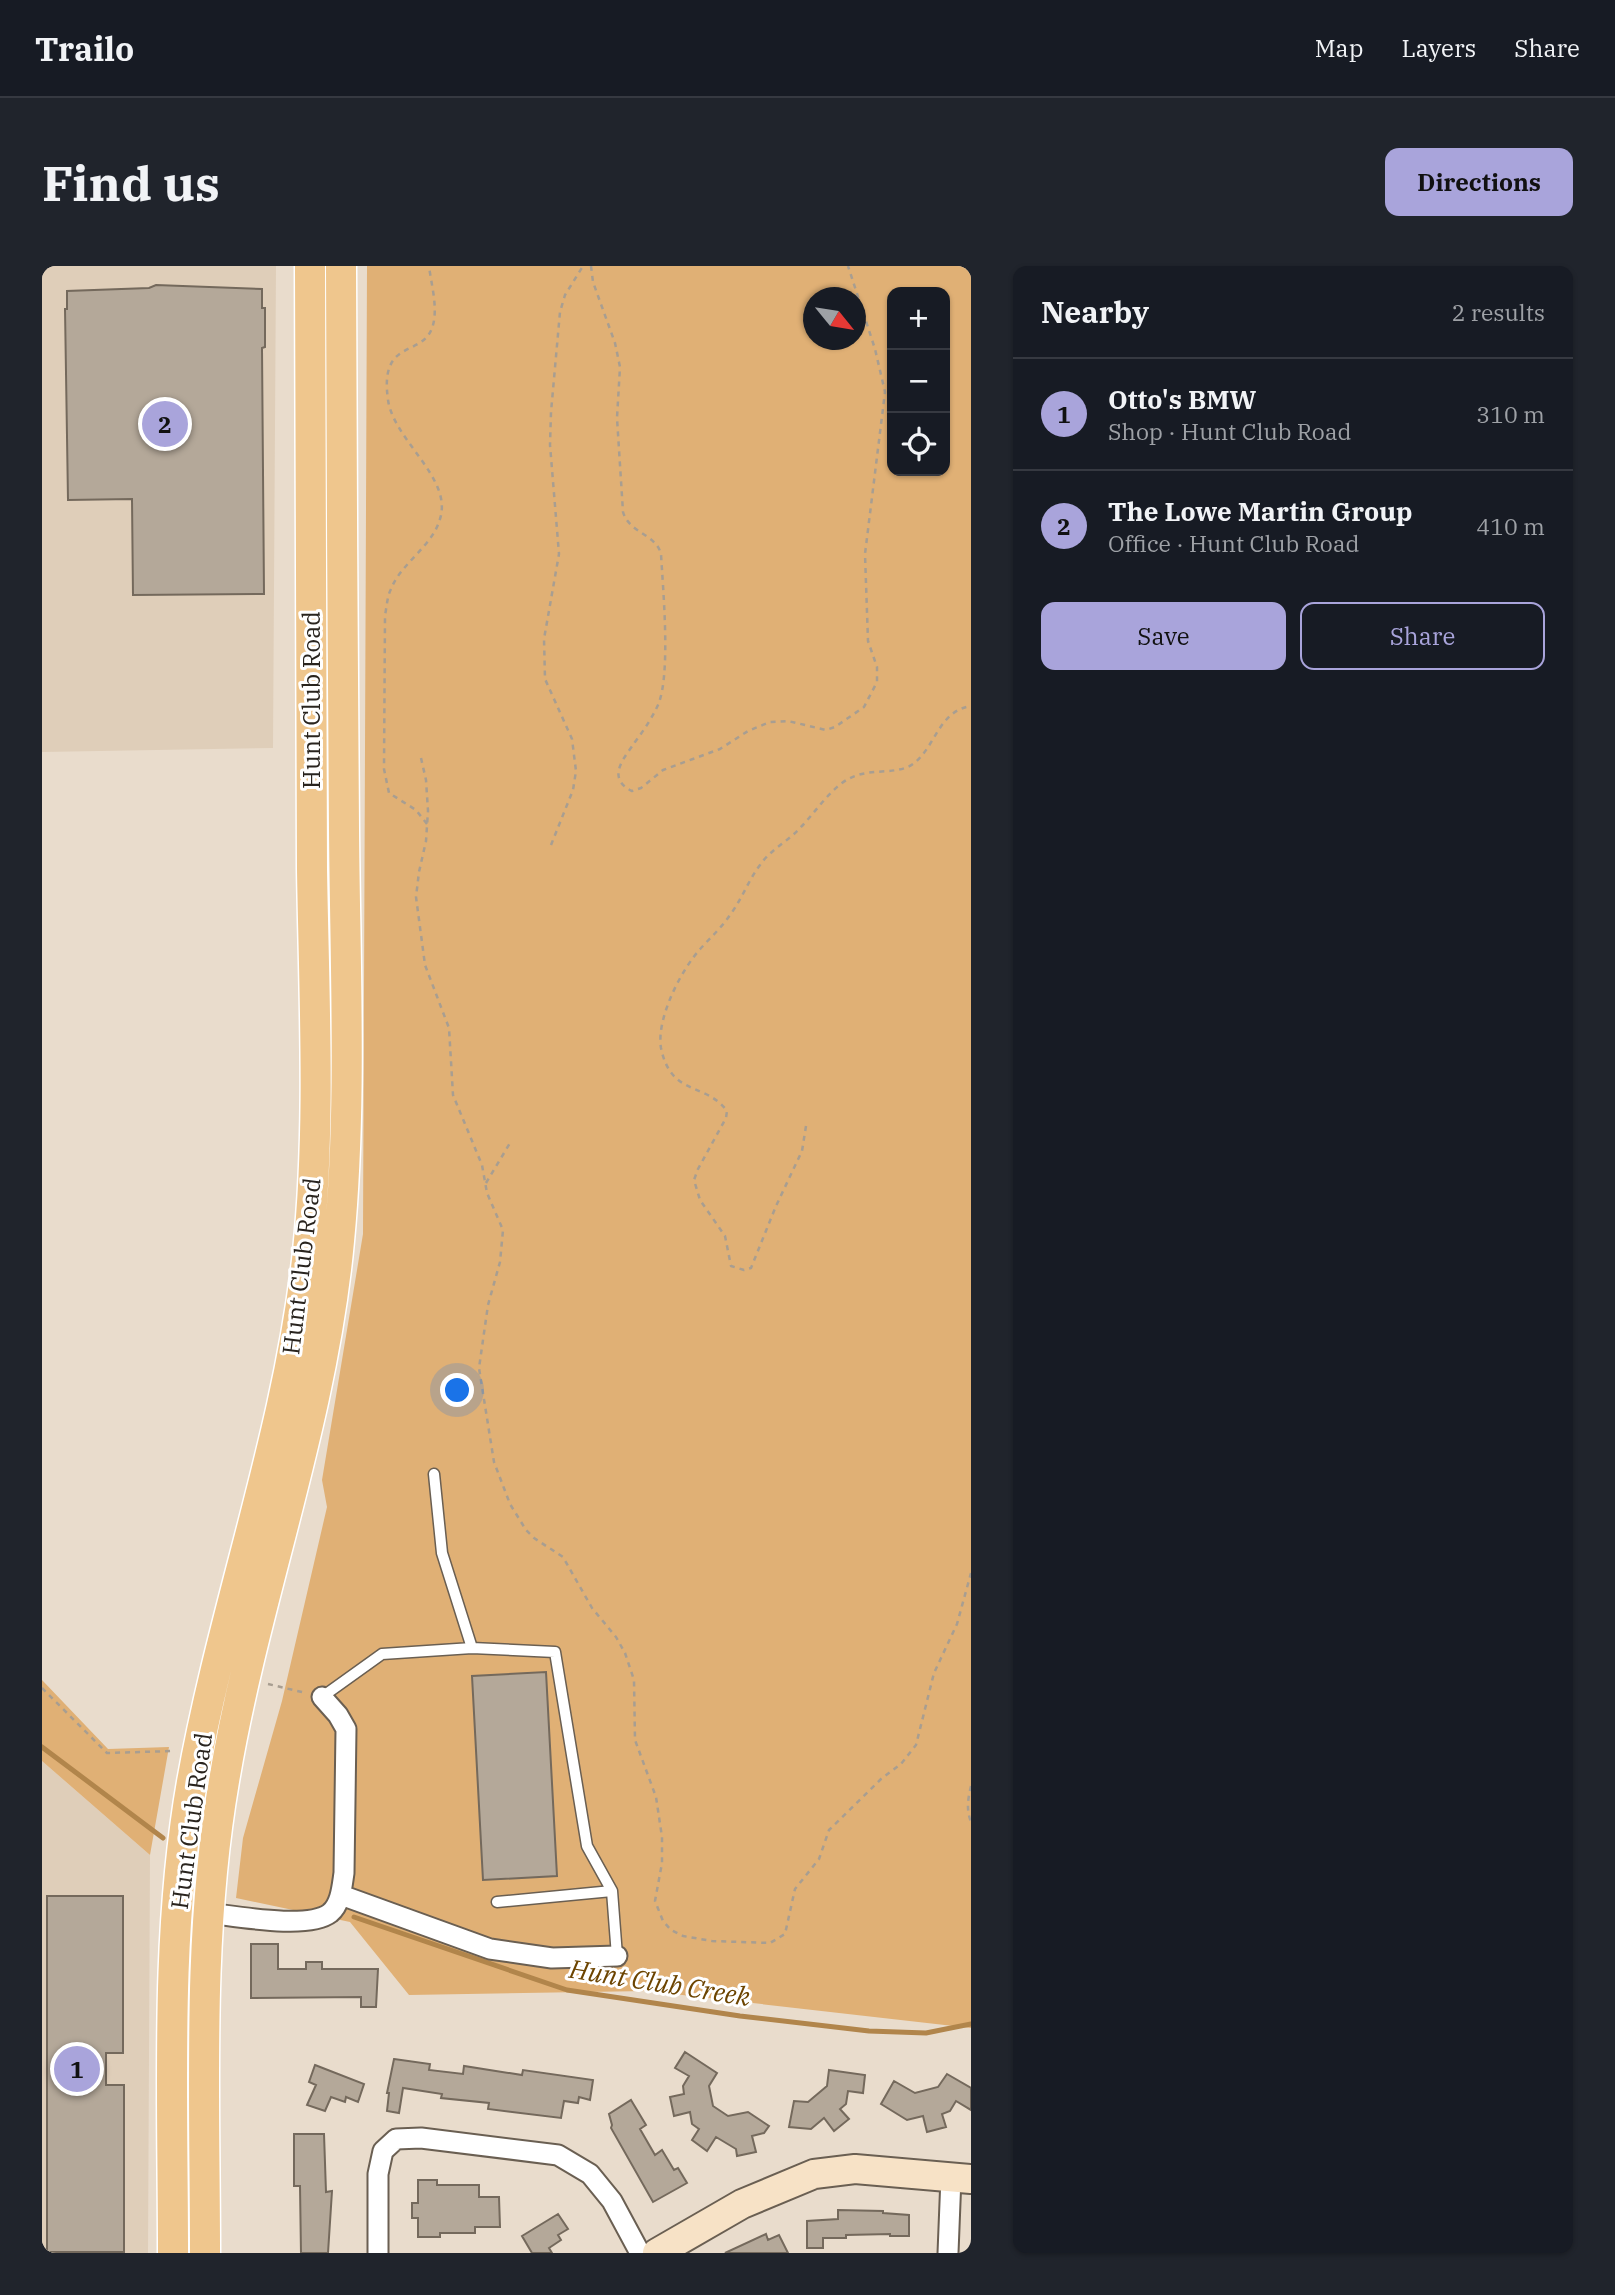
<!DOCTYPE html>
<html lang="en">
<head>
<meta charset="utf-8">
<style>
  :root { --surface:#171b24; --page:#20242c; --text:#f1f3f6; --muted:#9ea1a6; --line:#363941; --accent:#a9a4db }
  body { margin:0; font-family:"IBM Plex Serif",serif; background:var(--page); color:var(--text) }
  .controls { position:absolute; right:21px; top:21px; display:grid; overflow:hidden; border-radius:14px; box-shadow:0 2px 5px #0004 }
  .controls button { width:63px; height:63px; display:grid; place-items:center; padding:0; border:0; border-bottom:2px solid var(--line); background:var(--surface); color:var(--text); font:35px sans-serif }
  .compass { position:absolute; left:761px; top:21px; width:63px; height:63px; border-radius:50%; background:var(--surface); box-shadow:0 2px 5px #0004; rotate:120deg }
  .you { position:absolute; left:416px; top:1125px; width:24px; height:24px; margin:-18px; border:5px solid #fff; border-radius:50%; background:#1a73e8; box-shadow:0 0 0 10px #1a73e833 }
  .badge { display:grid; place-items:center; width:46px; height:46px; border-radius:50%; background:var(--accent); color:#111; font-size:23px; font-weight:700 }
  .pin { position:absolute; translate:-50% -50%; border:4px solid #fff; box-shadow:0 2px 7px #0006 }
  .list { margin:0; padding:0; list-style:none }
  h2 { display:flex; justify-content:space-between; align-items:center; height:91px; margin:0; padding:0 28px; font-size:30px }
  h2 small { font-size:23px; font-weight:400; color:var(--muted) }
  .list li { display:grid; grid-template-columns:46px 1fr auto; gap:21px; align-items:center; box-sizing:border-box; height:112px; padding:0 28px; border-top:2px solid var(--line) }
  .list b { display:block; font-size:26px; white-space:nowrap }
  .list p { margin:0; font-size:23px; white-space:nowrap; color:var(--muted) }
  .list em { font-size:23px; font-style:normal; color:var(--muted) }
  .actions { display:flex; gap:14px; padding:21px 28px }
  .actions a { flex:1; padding:16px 0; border:2px solid var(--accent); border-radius:14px; text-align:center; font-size:24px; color:var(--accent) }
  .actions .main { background:var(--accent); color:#111 }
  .icon { flex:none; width:38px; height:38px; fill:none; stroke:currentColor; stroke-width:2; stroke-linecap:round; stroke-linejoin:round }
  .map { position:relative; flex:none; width:929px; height:1987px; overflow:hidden; border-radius:14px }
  header { display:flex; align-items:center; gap:42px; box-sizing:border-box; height:98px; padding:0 35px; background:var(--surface); border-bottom:2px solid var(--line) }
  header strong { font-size:33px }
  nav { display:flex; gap:38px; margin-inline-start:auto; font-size:24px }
  .intro { display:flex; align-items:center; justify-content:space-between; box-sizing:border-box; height:168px; padding:0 42px }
  h1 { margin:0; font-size:49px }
  .button { padding:18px 32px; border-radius:14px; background:var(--accent); color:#111; font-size:24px; font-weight:700 }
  main { display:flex; gap:42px; padding:0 42px }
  aside { flex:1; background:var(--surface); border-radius:14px; box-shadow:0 2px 5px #0004 }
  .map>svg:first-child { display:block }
</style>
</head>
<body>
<header>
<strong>Trailo</strong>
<nav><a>Map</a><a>Layers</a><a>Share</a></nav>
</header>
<div class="intro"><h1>Find us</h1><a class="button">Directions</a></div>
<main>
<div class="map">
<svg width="929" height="1987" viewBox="0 0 929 1987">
  <rect width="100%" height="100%" fill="#e9dccc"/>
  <!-- built -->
  <path fill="#dfceb9" d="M 0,0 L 234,0 L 231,482 L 0,486 Z
    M 0,1495 L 108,1589 L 106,1987 L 0,1987 Z"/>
  <!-- green -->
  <path fill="#e0b075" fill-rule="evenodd" d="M 325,0 L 929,0 L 929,1762 L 605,1725 L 367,1729 L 308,1656 L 194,1632 L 201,1572 L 240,1435 L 285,1241 L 280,1214 L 321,968 ZM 850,26 L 903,26 L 903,205 L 850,205 ZM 772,32 L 814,32 L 814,74 L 772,74 Z
    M 0,1414 L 66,1483 L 127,1481 L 108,1589 L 0,1495 Z"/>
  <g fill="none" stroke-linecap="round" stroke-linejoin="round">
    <!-- stream -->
    <path stroke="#b1854b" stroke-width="5" d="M 0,1481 L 121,1572
      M 312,1651 L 525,1724 L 698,1750 L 827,1765 L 884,1767 L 929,1758"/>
  </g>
  <!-- building -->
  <path fill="#b4a899" stroke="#74695c" stroke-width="2" d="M 114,19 L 220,23 L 220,42 L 223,42 L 223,81 L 220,82 L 222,328 L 91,329 L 90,233 L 26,234 L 23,43 L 25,43 L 25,25 L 107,22 Z
    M 504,1406 L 515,1610 L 441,1614 L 430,1410 Z
    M 5,1630 L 81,1630 L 81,1787 L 64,1787 L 64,1819 L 82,1819 L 82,1986 L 5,1986 Z
    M 209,1678 L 236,1678 L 236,1703 L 264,1703 L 264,1696 L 280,1696 L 280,1703 L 336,1703 L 334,1741 L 319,1741 L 319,1731 L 209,1732 Z
    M 643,1786 L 675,1807 L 667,1820 L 671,1840 L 686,1850 L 706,1846 L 727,1860 L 722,1867 L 710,1870 L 714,1886 L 695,1890 L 694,1883 L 674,1871 L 665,1885 L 650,1874 L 657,1863 L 650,1858 L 648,1846 L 632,1850 L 628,1831 L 642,1828 L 641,1820 L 647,1810 L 633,1802 Z
    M 352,1793 L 388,1798 L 387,1804 L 421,1808 L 422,1800 L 480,1809 L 481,1804 L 551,1814 L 548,1834 L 537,1831 L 536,1837 L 522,1835 L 519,1852 L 446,1843 L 447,1837 L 399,1832 L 400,1828 L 361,1822 L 357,1847 L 345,1845 L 347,1827 L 345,1827 Z
    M 273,1799 L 322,1818 L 316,1836 L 304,1831 L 303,1836 L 289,1831 L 283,1845 L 265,1839 L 274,1819 L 267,1816 Z
    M 787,1804 L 823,1809 L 821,1827 L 806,1825 L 804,1838 L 798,1843 L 807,1853 L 792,1865 L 782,1852 L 769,1863 L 747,1861 L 752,1835 L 766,1836 L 785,1820 Z
    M 905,1808 L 929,1822 L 929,1844 L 914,1835 L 908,1845 L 900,1848 L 904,1861 L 885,1866 L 881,1850 L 865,1854 L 839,1838 L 852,1815 L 873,1827 L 896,1821 Z
    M 589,1834 L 604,1859 L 598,1863 L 613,1889 L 620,1884 L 632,1904 L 636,1902 L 645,1917 L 611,1936 L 569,1862 L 570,1859 L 567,1848 Z
    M 252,1868 L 282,1868 L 284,1926 L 290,1925 L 286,1987 L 259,1987 L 258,1920 L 252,1920 Z
    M 376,1914 L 395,1914 L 395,1919 L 437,1919 L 437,1931 L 457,1931 L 458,1961 L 433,1961 L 433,1967 L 398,1967 L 398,1971 L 376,1971 L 376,1952 L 370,1952 L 370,1937 L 376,1937 Z
    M 796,1944 L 841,1945 L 841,1947 L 867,1949 L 867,1970 L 848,1970 L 848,1968 L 804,1969 L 804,1972 L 781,1972 L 781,1982 L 765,1982 L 765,1955 L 796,1953 Z
    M 516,1948 L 526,1963 L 516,1969 L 519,1974 L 507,1982 L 510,1987 L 490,1987 L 480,1970 Z
    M 724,1968 L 726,1974 L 737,1969 L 746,1987 L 683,1987 Z"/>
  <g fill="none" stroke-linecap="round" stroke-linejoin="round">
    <defs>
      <path id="lane" d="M 392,1208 L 400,1287 L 430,1382
        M 280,1431 L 340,1388 L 430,1382 L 513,1386 L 545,1580 L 570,1625 L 575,1690
        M 455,1636 L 570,1625"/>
      <path id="street" d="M 299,1629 L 448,1683 L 510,1692 L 575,1690
        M 166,1647 C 194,1650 266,1664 288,1647 C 299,1638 300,1620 302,1607 L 304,1463 L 296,1449 L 280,1431
        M 336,1987 L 336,1908 L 341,1885 L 354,1873 L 379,1872 L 516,1889 L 548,1908 L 570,1935 L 598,1987
        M 906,1987 L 909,1911"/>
      <path id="secondary" d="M 615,1987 L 700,1938 L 772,1908 L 813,1903 L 929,1913"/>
      <path id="primary" d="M 131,1987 C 131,1830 123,1670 150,1516 C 182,1337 247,1166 266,985 C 279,859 272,730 270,603 C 268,402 268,201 268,0
        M 163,1987 C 163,1830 155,1671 182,1515 C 212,1334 280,1160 297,975 C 310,839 303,700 302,563 C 300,375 300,188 299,0"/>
    </defs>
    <!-- lane casing -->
    <use href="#lane" stroke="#6a5f52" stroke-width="13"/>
    <!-- street casing -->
    <use href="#street" stroke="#6a5f52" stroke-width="23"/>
    <!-- secondary casing -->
    <use href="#secondary" stroke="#6a5f52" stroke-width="32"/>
    <!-- primary casing -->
    <use href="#primary" stroke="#fff" stroke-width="33"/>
    <!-- path -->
    <path stroke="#a89e91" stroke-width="2.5" stroke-dasharray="5 5" stroke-linecap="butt" d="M 549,0 L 551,16 L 573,77 L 578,101 L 575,152 L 581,246 C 587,267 614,268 619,288 C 621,324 629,409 616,439 C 610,452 602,464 593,476 C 583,491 563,512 590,525 L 599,522 L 621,504 L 678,483 L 706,465 L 728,456 L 746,455 L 784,464 L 793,461 L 822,441 L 835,416 L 835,401 L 826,375 L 823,288 L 843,126 L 833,83 L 806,0
      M 379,492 L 384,514 L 386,545 L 384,575 L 377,606 L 374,631 L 383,699 L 407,762 L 411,829 L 440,899 L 445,927 L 461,964 L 458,996 L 446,1039 L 437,1102 L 452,1196 L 468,1238 L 484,1264 L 492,1272 L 521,1291 L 550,1342 L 574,1371 L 583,1387 L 592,1414 L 593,1474 L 614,1531 L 620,1571 L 620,1597 L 613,1635 L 621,1655 L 629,1664 L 641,1670 L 670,1675 L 728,1677 L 743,1668 L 753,1623 L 777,1593 L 787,1564 L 839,1513 L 859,1498 L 874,1479 L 892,1407 L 915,1358 L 929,1307
      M 385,558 L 374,544 L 347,527 L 342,503 L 343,349 C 345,340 345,331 349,323 C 359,297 390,281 398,253 C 411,212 352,175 346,134 C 337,70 382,93 391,59 C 396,41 389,17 387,0
      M 509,579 L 531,524 L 534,505 L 530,473 L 503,413 L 502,373 L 517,288 L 508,179 L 509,146 L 518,46 L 523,29 L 541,0
      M 764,860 L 760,885 L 734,940 L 709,1002 L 702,1004 L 689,1000 L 683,970 L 658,934 L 652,914 L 656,903 L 684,852 L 685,845 C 664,816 629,831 619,782 C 614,752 640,702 660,681 C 670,670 680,661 688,649 C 700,633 706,615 718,599 C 728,584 745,576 757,563 C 772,548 783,530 800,517 C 824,499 852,511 871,498 C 894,481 896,445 929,440
      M 444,917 L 468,877
      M 226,1418 L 264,1427
      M 0,1422 L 65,1487 L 132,1485
      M 929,1520 C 926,1533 924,1543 929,1556"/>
    <!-- lane -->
    <use href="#lane" stroke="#fff" stroke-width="10"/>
    <!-- street -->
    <use href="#street" stroke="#fff" stroke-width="19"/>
    <!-- secondary -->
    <use href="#secondary" stroke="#f7e2c6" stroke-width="28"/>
    <!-- primary -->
    <use href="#primary" stroke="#efc68d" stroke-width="30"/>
  </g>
  <g text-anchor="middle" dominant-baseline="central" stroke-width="6" stroke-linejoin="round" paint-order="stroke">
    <!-- street labels -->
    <g font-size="24" fill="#29241e" stroke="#fff">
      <text transform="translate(269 434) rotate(-90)">Hunt Club Road</text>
      <text transform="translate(259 1000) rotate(-83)">Hunt Club Road</text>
      <text transform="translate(149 1555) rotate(-82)">Hunt Club Road</text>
    </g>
    <!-- water labels -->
    <g font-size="26" font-style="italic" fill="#6c4400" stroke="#fff">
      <text transform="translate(618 1716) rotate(9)">Hunt Club Creek</text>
    </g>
  </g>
</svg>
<div class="controls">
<button>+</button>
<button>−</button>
<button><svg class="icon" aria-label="locate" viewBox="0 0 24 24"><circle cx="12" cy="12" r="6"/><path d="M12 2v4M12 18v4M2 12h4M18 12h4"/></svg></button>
</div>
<svg class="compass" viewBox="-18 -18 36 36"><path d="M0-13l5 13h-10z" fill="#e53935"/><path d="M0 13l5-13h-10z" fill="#9ea1a6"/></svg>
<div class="you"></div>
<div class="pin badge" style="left:35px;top:1803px">1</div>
<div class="pin badge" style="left:123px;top:158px">2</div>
</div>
<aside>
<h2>Nearby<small>2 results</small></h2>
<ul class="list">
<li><span class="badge">1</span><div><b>Otto's BMW</b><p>Shop · Hunt Club Road</p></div><em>310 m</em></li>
<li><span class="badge">2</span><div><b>The Lowe Martin Group</b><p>Office · Hunt Club Road</p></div><em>410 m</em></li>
</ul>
<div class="actions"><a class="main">Save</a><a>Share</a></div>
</aside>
</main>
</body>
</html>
